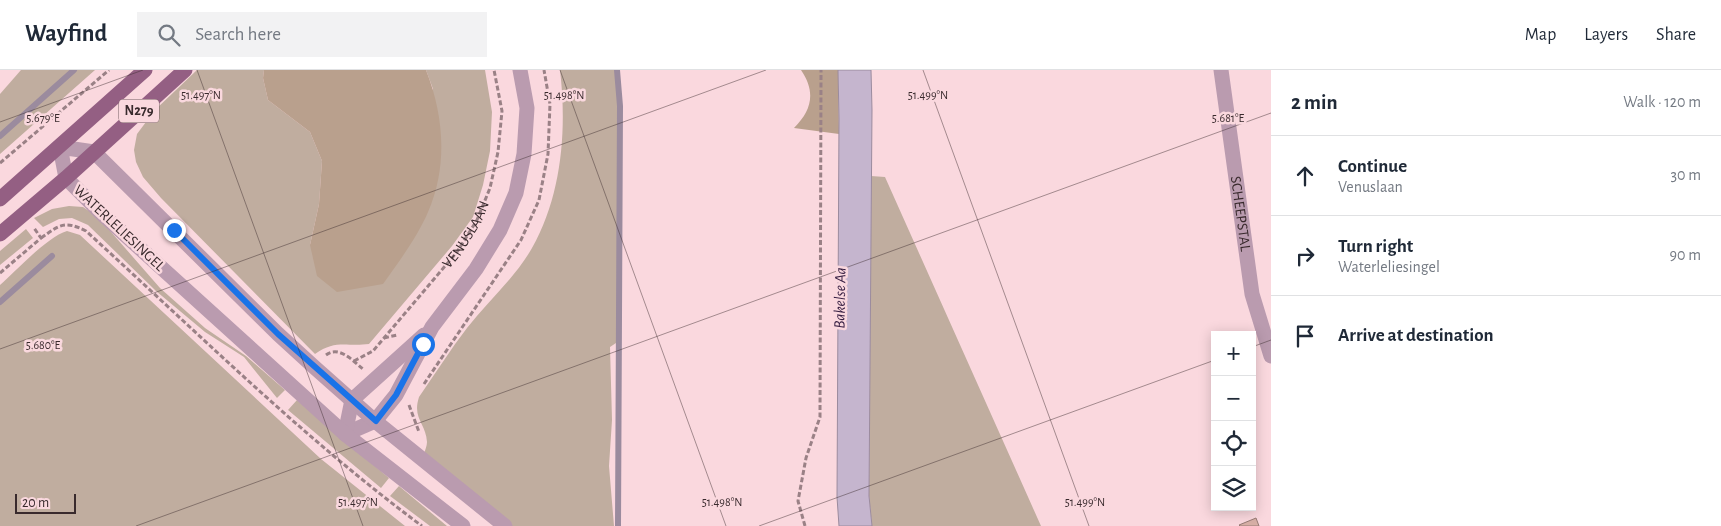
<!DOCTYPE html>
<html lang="en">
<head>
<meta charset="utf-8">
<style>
  :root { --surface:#fff; --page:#f2f2f3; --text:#1f2937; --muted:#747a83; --line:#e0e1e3 }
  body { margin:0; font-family:"Alegreya Sans",sans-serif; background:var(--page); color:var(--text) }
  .controls { position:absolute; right:15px; bottom:15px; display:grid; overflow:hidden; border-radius:0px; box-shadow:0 2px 12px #0003 }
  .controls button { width:45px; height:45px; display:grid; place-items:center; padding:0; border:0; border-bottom:1px solid var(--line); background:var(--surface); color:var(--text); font:25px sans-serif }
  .scale { position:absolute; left:15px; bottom:12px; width:61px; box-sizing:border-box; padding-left:5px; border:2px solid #392a2d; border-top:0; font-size:14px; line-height:18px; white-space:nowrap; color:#392a2d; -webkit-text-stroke:4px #fad8de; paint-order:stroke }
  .stop { position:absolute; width:15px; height:15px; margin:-11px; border:4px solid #1a73e8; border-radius:50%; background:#fff }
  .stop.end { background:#1a73e8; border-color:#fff; box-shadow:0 1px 5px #0008 }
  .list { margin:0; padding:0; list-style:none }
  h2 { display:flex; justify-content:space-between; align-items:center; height:65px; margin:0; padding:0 20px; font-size:21px }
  h2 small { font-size:16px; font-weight:400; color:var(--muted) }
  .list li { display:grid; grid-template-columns:32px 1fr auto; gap:15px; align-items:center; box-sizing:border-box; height:80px; padding:0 20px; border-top:1px solid var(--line) }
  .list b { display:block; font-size:19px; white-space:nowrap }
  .list p { margin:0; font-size:16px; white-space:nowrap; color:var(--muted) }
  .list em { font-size:16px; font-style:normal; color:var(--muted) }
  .icon { flex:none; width:28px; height:28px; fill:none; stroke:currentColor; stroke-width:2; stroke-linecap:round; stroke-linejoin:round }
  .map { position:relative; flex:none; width:1271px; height:456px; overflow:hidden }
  header { display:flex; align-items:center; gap:30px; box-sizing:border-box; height:70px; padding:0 25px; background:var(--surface); border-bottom:1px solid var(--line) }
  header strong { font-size:24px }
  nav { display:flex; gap:28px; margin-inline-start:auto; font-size:18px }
  .search { width:350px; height:45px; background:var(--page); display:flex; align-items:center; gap:12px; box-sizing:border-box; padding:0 18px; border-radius:0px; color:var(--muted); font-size:19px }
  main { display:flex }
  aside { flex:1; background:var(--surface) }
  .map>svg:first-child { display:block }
</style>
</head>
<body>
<header>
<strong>Wayfind</strong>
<div class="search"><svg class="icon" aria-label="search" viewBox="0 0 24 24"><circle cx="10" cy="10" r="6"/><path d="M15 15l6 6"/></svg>Search here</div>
<nav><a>Map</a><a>Layers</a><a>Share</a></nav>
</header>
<main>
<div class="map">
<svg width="1271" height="456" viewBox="0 0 1271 456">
  <rect width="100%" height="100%" fill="#fad8de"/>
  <!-- green -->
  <path fill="#c0ad9f" d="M 21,0 L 95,0 L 0,84 L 0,24 Z
    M 197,0 L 264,0 L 263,8 L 268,30 L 310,62 L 322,91 L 319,134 L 310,175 L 433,19 L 426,0 L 485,0 L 492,42 L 490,81 L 483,115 L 473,147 L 452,176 L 369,274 C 346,277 336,269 315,284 L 161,128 L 143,107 L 136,92 L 134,80 L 137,64 L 155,40 Z
    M 560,0 L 619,0 L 619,271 L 610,277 L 612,350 L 609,396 L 614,456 L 512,456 L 424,384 C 425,380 427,376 427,372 C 426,353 412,349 419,327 C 435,304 450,280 467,258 C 488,231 515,208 532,178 C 562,125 567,59 560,0 Z
    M 871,106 L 885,107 L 1041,456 L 872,456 L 869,426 Z
    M 69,136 L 83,137 L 98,147 L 160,218 L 205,258 L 246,286 L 285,320 L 277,328 L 244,287 L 205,262 L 156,221 L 88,155 L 72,148 L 59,149 L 43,157 L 34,148 L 52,139 Z
    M 26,159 L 33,168 L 0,195 L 0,181 Z
    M 67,161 L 80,165 L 321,389 L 405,456 L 0,456 L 0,215 C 17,200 47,167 67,161 Z
    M 297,330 L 389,408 L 381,418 L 288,340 Z
    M 399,416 L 447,456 L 430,456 L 390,426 Z"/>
  <!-- forest -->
  <path fill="#b9a08d" d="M 264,0 L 426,0 C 444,46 448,96 428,142 C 418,166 398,193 383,214 L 337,222 L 317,206 L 310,175 L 319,134 L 322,91 L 310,62 L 268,30 L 263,8 Z
    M 801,0 L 838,0 L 839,64 L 794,58 C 812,40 816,22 801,0 Z"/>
  <!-- water -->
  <path fill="#c5b5ce" stroke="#9b8b9e" d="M 838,0 L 871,0 L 872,40 L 869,426 L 872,456 L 839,456 L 837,427 L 839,49 Z"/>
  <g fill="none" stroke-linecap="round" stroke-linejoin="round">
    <!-- stream -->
    <path stroke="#9b8b9e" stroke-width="6" d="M 617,0 L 620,36 L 618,456
      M 0,66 L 74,0
      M 0,232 L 52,186"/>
  </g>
  <!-- building -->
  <path fill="#d7afa6" stroke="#967a74" d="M 1256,448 L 1259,456 L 1240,456 L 1239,455 Z"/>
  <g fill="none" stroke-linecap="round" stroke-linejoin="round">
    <!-- path -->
    <g stroke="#9a8186" stroke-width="3" stroke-dasharray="5 2.5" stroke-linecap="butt">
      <path d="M 0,93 L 109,0"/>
      <path d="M 41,168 C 60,155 64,150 86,161 C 196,261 302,367 422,456"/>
      <path d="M 0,203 L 41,168 L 34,158"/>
      <path d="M 384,268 L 397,265"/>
      <path d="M 326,285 C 339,275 353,291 363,299"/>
      <path id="s1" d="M 354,291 L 373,281 L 457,182 L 477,150 L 490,118 L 498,82 L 502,41 L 494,0"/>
      <path d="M 424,314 L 521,170 L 539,130 L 548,84 L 550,34 L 544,0"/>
      <path d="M 409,335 L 419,362"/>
      <path d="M 805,456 L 798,431 L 806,388 L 820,347 L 821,0"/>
    </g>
    <!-- minor -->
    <g stroke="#ba9baf" stroke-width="15">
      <path id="s2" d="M 1221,0 L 1252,224 L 1271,286"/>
      <path d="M 345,364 L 375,351 L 396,325 L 432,257 L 476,199 L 500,160 L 516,123 L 524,84 L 527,38 L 520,0"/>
      <path d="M 345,364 L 352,330 L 424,265"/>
      <path d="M 463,456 L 345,364 L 101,143 L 66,108 L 60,77 L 94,82 L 278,264 L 313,296 L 375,351 L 505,456"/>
    </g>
    <!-- major -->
    <path stroke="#945f83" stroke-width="15" d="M 0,129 L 145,0
      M 0,164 L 66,108 L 185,0"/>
  </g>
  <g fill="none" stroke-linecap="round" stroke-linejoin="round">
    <!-- route -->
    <path stroke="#1a73e8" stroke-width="6" d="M 174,160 L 278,264 L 376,351 L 396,325 L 423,274"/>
  </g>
  <!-- ticks -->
  <path fill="none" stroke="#392a2d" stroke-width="1" stroke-opacity="0.45" d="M 197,0 L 363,456M 560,0 L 726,456M 923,0 L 1089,456M 0,52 L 143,0M 1252,277 L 1271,270M 0,279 L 766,0M 136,456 L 1271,43M 759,456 L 1215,290"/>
  <g text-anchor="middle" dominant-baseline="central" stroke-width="5" stroke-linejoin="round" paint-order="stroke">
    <!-- shield labels -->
    <rect fill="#fad8de" stroke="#735e62" stroke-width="1" x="119" y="29.5" width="40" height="23" rx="4"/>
    <g font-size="14" font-weight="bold" fill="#392a2d">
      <text x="139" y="41">N279</text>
    </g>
    <!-- street labels -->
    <g font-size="15" fill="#392a2d" stroke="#fad8de">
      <text stroke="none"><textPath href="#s2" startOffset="145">SCHEEPSTAL</textPath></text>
      <text transform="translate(119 158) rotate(43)">WATERLELIESINGEL</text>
      <text stroke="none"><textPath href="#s1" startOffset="171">VENUSLAAN</textPath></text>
    </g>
    <!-- water labels -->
    <g font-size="16" font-style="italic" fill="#351d41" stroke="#fad8de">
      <text transform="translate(840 228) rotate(-89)">Bakelse Aa</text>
    </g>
  </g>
  <g font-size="12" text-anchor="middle" fill="#392a2d" stroke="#fad8de" stroke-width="5" stroke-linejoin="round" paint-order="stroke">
    <text x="201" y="29">51.497°N</text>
    <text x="564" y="29">51.498°N</text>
    <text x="928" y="29">51.499°N</text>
    <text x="1228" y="52">5.681°E</text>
    <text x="43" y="52">5.679°E</text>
    <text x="43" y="279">5.680°E</text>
    <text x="358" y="436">51.497°N</text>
    <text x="722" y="436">51.498°N</text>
    <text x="1085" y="436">51.499°N</text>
  </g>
</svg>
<div class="controls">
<button>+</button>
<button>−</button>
<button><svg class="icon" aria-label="locate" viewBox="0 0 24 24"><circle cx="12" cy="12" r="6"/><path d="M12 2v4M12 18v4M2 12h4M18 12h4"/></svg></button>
<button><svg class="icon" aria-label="layers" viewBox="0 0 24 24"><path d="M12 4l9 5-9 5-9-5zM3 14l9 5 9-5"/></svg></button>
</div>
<div class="scale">20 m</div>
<div class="stop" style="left:423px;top:274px"></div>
<div class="stop end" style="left:174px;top:160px"></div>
</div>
<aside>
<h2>2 min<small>Walk · 120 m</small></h2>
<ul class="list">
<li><svg class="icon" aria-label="ahead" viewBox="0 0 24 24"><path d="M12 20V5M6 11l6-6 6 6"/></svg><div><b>Continue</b><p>Venuslaan</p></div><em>30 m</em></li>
<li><svg class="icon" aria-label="right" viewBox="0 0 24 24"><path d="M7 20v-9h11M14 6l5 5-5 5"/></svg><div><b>Turn right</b><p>Waterleliesingel</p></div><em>90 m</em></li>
<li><svg class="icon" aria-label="arrive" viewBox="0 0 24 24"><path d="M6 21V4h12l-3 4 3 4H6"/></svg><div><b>Arrive at destination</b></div></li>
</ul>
</aside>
</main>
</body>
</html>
